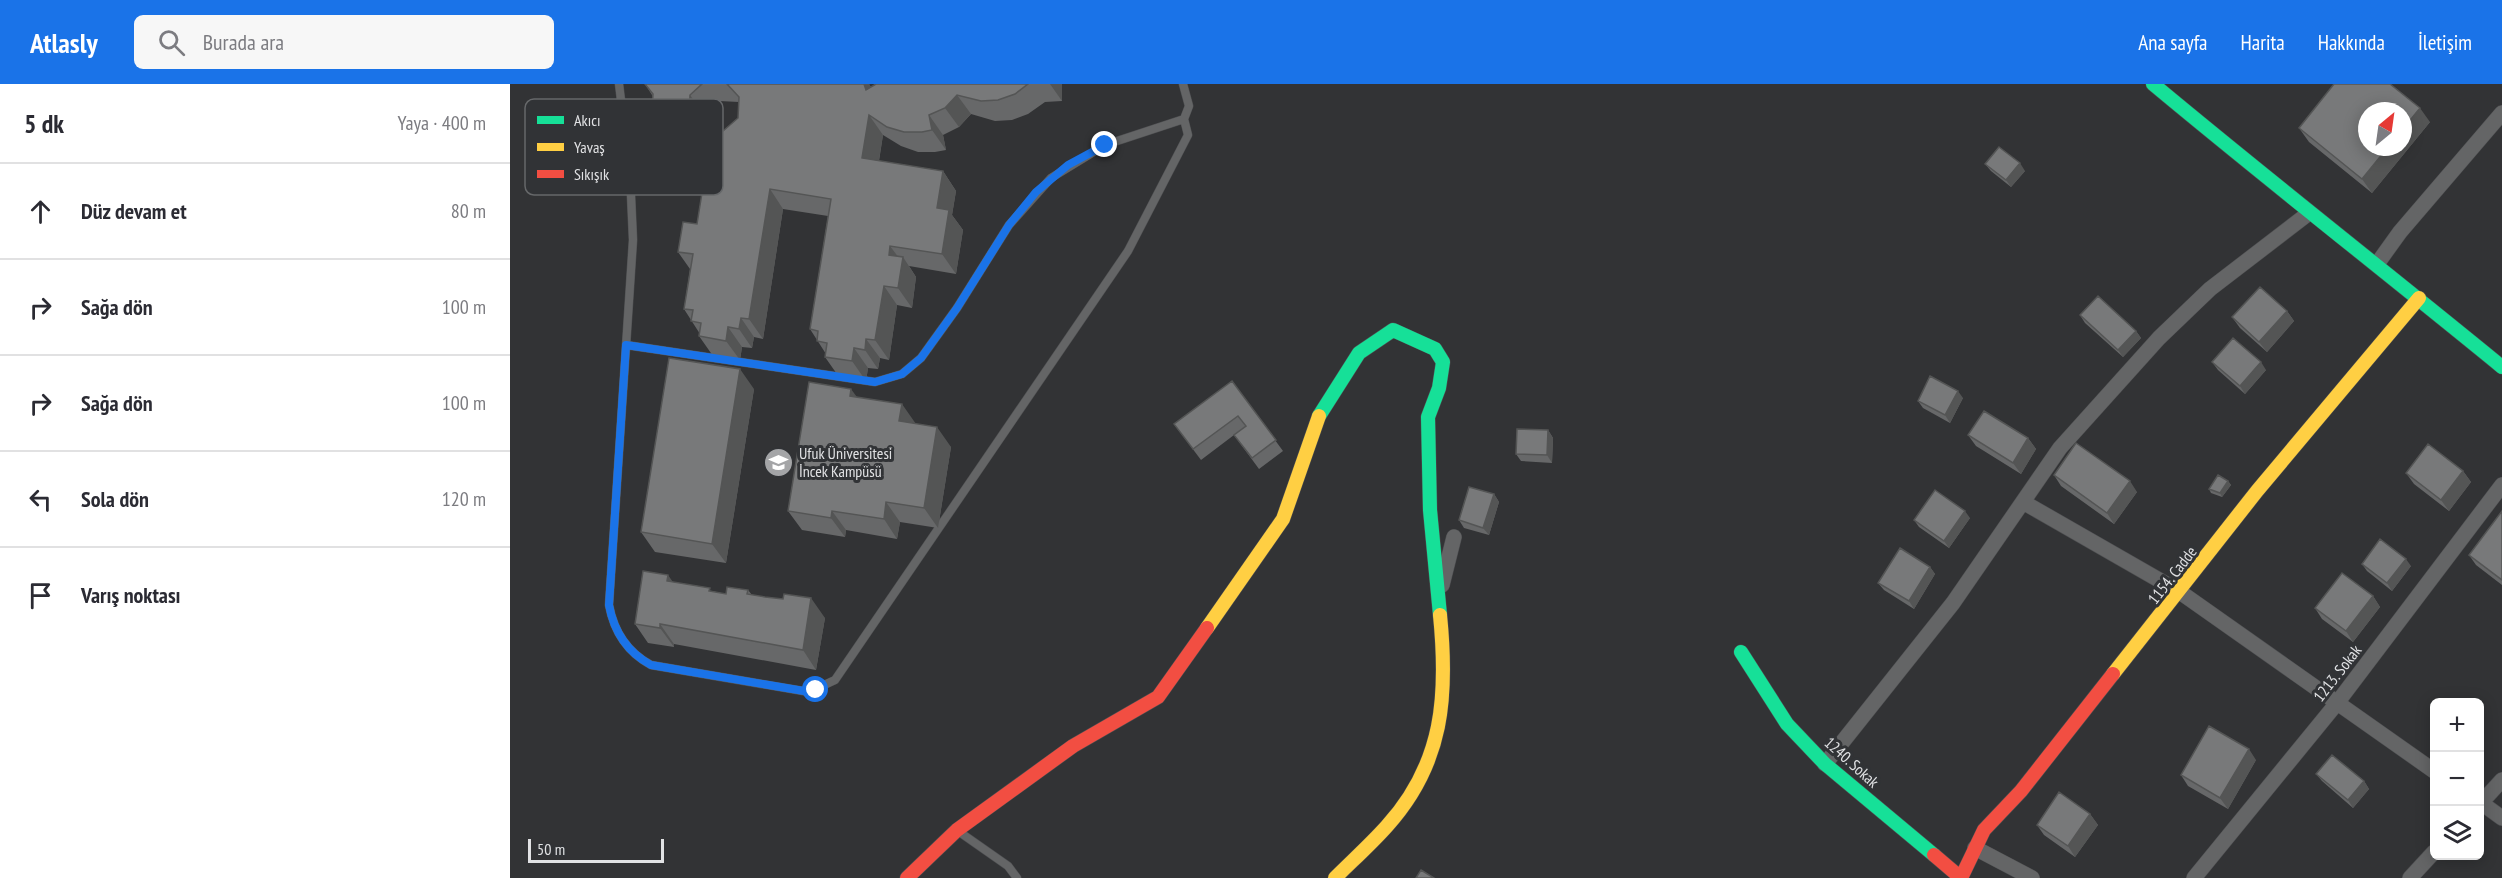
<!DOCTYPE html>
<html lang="tr">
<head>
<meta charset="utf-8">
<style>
  :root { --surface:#fff; --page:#f7f7f7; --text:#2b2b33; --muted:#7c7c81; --line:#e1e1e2; --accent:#1a73e8 }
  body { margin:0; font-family:"PT Sans Narrow",sans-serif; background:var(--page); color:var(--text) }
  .controls { position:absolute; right:18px; bottom:18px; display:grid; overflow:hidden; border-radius:9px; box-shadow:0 3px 15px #0003 }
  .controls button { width:54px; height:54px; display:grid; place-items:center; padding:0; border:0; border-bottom:2px solid var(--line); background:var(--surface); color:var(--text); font:30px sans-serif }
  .compass { position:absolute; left:1848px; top:18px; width:54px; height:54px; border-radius:50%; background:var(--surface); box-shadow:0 3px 15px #0003; rotate:29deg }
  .scale { position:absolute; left:18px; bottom:15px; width:136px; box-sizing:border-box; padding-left:6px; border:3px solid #e1e2e4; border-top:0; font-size:16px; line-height:21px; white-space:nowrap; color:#e1e2e4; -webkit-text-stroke:4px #313336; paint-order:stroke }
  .stop { position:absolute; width:18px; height:18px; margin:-14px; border:4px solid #1a73e8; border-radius:50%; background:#fff }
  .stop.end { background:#1a73e8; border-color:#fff; box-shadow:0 2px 6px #0008 }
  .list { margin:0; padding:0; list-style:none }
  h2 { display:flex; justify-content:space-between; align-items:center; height:78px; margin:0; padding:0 24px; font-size:26px }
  h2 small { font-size:20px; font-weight:400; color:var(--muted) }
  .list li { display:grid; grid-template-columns:39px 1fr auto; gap:18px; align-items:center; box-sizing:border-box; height:96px; padding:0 24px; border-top:2px solid var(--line) }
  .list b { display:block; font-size:22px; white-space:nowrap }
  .list em { font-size:20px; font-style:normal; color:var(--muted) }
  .icon { flex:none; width:33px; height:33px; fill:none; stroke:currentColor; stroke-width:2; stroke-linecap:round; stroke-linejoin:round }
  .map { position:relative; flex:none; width:1992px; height:794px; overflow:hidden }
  header { display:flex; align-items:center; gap:36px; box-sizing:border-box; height:84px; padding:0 30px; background:var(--accent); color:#fff }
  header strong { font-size:28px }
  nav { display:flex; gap:33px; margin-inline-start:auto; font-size:21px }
  .search { width:420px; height:54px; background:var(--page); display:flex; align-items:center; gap:15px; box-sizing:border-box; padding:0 21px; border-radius:9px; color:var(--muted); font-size:22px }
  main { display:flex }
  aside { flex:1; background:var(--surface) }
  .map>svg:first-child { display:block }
</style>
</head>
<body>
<header>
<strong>Atlasly</strong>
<div class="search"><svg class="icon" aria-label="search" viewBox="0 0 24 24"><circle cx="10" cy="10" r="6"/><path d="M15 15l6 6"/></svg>Burada ara</div>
<nav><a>Ana sayfa</a><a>Harita</a><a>Hakkında</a><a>İletişim</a></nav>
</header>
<main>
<aside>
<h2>5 dk<small>Yaya · 400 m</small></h2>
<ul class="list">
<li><svg class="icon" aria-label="ahead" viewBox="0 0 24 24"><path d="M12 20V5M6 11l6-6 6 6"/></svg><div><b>Düz devam et</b></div><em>80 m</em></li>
<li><svg class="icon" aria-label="right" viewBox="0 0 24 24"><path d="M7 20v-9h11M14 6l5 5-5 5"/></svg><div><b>Sağa dön</b></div><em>100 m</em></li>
<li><svg class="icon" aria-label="right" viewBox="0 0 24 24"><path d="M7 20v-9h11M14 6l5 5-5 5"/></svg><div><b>Sağa dön</b></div><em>100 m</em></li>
<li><svg class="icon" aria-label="left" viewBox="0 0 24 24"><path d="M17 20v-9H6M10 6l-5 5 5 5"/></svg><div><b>Sola dön</b></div><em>120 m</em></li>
<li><svg class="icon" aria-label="arrive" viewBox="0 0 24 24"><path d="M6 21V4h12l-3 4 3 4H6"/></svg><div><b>Varış noktası</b></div></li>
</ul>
</aside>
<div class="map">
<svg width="1992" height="794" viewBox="0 0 1992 794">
  <rect width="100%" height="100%" fill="#323335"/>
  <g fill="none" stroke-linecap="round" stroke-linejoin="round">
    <defs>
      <path id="lane" d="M 109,0 L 120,89 L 123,156 L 99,521 C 104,548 117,568 141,581 L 299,608 L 325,596 L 618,167 L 678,51 L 674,35
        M 116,261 L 365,298 L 392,290 L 411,274 L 447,224 L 499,141 L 541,94 L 595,61 L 674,35 L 679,22 L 673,0
        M 448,747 L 498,782 L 507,794"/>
      <path id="street" d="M 1867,180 L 1890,148 L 1992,29
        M 1513,418 L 1670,508 L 1924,687
        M 932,501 L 944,453
        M 1315,680 L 1443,519 L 1550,364 L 1649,254 L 1700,205 L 1799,129
        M 1970,718 L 1992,734
        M 1970,720 L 1992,696
        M 1465,764 L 1522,794
        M 1684,794 L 1827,619 L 1992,401
        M 1900,794 L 1924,768"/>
      <path id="fast" d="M 1643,0 C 1758,96 1876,188 1992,283
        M 809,332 L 849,269 L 883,246 L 925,265 L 933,278 L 929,304 L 918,333 L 920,426 L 930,531
        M 1231,568 L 1277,640 L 1315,680 L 1424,771"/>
      <path id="slow" d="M 697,544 L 773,435 L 809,332
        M 1603,590 L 1747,407 L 1909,214
        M 825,794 C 842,777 861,760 877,742 C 934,679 938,611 930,531"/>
      <path id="jam" d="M 1424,771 L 1451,794 L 1474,746 L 1511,707 L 1603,590
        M 397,794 L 447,746 L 563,662 L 648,613 L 697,544"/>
    </defs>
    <!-- lane casing -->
    <use href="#lane" stroke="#4e4f51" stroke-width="9"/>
    <!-- street casing -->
    <use href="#street" stroke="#4e4f51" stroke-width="16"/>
    <!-- fast casing -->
    <use href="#fast" stroke="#4e4f51" stroke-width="15"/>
    <!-- slow casing -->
    <use href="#slow" stroke="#4e4f51" stroke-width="15"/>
    <!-- jam casing -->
    <use href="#jam" stroke="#4e4f51" stroke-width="15"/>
    <!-- lane -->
    <use href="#lane" stroke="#646566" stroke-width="8"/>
    <!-- street -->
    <use href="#street" stroke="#646566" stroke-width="15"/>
    <!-- fast -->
    <use href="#fast" stroke="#16e098" stroke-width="14"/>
    <!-- slow -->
    <use href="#slow" stroke="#ffcf43" stroke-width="14"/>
    <!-- jam -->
    <use href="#jam" stroke="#f24e42" stroke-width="14"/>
  </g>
  <!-- wall -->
  <path fill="#676869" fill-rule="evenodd" d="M 135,0 L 359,0 L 361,3 L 366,0 L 552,0 L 552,17 L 535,18 L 518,30 L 502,36 L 485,37 L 461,30 L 449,43 L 433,51 L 436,66 L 425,68 L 408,68 L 391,62 L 373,51 L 369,77 L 433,87 L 446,107 L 442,131 L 453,146 L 446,190 L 399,182 L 406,193 L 402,224 L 387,221 L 379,276 L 370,274 L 368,285 L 358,284 L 356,297 L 329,293 L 315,273 L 316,270 L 300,245 L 318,132 L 273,125 L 253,255 L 244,253 L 242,264 L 232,263 L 230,276 L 203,272 L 189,252 L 190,250 L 174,225 L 180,185 L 168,168 L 187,140 L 194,99 L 178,90 L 166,78 L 153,58 L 142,11 ZM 209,17 L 229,18 L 228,34 L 213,47 L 193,46 L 194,31 Z
    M 1920,38 L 1862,109 L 1799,58 L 1789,44 Z
    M 1475,80 L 1515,87 L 1501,103 L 1481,87 Z
    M 1777,227 L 1784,237 L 1757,268 L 1730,244 L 1722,233 Z
    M 1570,231 L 1626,247 L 1631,254 L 1613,273 L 1575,239 Z
    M 1702,278 L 1756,286 L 1735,310 L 1708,286 Z
    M 722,297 L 773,367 L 749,385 L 724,351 L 691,376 L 664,340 Z
    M 244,305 L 216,479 L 145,468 L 131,448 Z
    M 347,313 L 406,340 L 441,363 L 428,444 L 390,438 L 387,455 L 336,446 L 335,453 L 292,446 L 278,427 Z
    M 1453,314 L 1440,339 L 1413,324 L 1408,317 Z
    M 1038,346 L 1043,354 L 1042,379 L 1011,377 L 1006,370 Z
    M 1458,351 L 1518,354 L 1526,365 L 1511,390 L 1466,362 Z
    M 1953,387 L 1961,398 L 1939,427 L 1904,400 L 1896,389 Z
    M 1544,391 L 1627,408 L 1604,440 L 1551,402 Z
    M 1718,397 L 1721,401 L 1712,413 L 1701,409 L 1699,405 Z
    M 984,410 L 989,418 L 979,451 L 954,444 L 949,436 Z
    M 1992,427 L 1992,501 L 1966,481 L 1959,471 Z
    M 1460,434 L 1439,464 L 1409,443 L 1404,436 Z
    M 1852,480 L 1901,482 L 1882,507 L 1857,487 Z
    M 1420,483 L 1425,490 L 1404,525 L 1374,506 L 1368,499 Z
    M 163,499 L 202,507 L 216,510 L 238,506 L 242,511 L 315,534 L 306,586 L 164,560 L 164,563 L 138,559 L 125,540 Z
    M 1863,512 L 1870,523 L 1843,558 L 1812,535 L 1805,524 Z
    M 1746,676 L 1718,725 L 1678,702 L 1671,691 Z
    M 1806,690 L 1854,697 L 1859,705 L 1843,724 L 1812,697 Z
    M 1580,730 L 1588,741 L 1565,773 L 1534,751 L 1527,741 Z"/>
  <!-- shaded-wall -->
  <path fill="#545555" d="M 354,0 L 359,0 L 364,8 L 356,6 Z
    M 540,0 L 552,0 L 552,17 Z
    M 180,11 L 194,31 L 192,51 L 179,31 Z
    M 447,11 L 461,30 L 449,43 L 435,24 Z
    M 1910,24 L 1920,38 L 1862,109 L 1852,95 L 1878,63 L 1893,63 L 1893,45 Z
    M 359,31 L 373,51 L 366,94 L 352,74 Z
    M 419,31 L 433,51 L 436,66 L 422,46 Z
    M 1510,79 L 1515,87 L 1501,103 L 1496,96 Z
    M 433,87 L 446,107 L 442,131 L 453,146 L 446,190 L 432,170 L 427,124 Z
    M 260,105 L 273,125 L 253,255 L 239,235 Z
    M 380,162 L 392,178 L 393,173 L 406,193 L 402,224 L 388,204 L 379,171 Z
    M 374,202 L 387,221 L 379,276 L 365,256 Z
    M 1777,227 L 1784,237 L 1757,268 L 1749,258 Z
    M 231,234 L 244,253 L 242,264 L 229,245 Z
    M 218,243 L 232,263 L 230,276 L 216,257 Z
    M 1626,247 L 1631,254 L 1613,273 L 1608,266 Z
    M 356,255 L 370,274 L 368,285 L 355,266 Z
    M 344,264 L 358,284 L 356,297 L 342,277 Z
    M 1751,278 L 1756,286 L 1735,310 L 1730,302 Z
    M 230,285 L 244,305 L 216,479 L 202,460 Z
    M 341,305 L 355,324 L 340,312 Z
    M 1448,307 L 1453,314 L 1440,339 L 1435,331 Z
    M 392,320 L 406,340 L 389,337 Z
    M 427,343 L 441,363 L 428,444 L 414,424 Z
    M 1038,346 L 1043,354 L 1042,379 L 1037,371 Z
    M 1518,354 L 1526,365 L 1511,390 L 1503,379 Z
    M 1953,387 L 1961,398 L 1939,427 L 1931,416 Z
    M 1620,397 L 1627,408 L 1604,440 L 1597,429 Z
    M 1718,397 L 1721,401 L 1712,413 L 1710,409 Z
    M 984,410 L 989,418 L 979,451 L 973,444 Z
    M 376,418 L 390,438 L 387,455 L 374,435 Z
    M 322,427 L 336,446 L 335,453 L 321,434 Z
    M 1455,427 L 1460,434 L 1439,464 L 1434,457 Z
    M 1896,475 L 1901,482 L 1882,507 L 1877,499 Z
    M 1420,483 L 1425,490 L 1404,525 L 1399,517 Z
    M 158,491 L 172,511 L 157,497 Z
    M 1863,512 L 1870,523 L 1843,558 L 1836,547 Z
    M 301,514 L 315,534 L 306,586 L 293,566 Z
    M 150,540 L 164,560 L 164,563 L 150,544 Z
    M 1739,665 L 1746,676 L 1718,725 L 1710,714 Z
    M 1854,697 L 1859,705 L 1843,724 L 1838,716 Z
    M 1580,730 L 1588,741 L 1565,773 L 1558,762 Z"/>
  <!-- building -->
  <path fill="#78797a" stroke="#545555" stroke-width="1.5" d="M 135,0 L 192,0 L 180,11 L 179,31 L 193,46 L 213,47 L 228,34 L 229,13 L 217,0 L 354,0 L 356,6 L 366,0 L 518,0 L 505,10 L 488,16 L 471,17 L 447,11 L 435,24 L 419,31 L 422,46 L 412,48 L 394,48 L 377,43 L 359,31 L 352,74 L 433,87 L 427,124 L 439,126 L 432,170 L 380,162 L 379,171 L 393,173 L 388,204 L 374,202 L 365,256 L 356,255 L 355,266 L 344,264 L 342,277 L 315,273 L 317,259 L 307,257 L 308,247 L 300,245 L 321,115 L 260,105 L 239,235 L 231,234 L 229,245 L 218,243 L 216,257 L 189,252 L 191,239 L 181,237 L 183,226 L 174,225 L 183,170 L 168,168 L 173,138 L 187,140 L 196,84 L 178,79 L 164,70 L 153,58 L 142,28 L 143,10 Z
    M 1824,0 L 1880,0 L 1910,24 L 1893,45 L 1893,27 L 1857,27 L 1857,63 L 1878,63 L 1852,95 L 1789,44 Z
    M 1489,63 L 1510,79 L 1496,96 L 1475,80 Z
    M 1750,203 L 1777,227 L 1749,258 L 1722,233 Z
    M 1588,212 L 1626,247 L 1608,266 L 1570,231 Z
    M 1723,254 L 1751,278 L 1730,302 L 1702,278 Z
    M 159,274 L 230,285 L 202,460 L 131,448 Z
    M 1420,292 L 1448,307 L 1435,331 L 1408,317 Z
    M 722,297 L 766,356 L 742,374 L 724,351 L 736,342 L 728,332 L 683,365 L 664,340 Z
    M 299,298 L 341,305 L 340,312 L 392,320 L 389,337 L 427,343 L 414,424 L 376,418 L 374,435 L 322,427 L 321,434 L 278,427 Z
    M 1474,327 L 1518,354 L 1503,379 L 1458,351 Z
    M 1007,345 L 1038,346 L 1037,371 L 1006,370 Z
    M 1566,359 L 1620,397 L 1597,429 L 1544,391 Z
    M 1918,360 L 1953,387 L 1931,416 L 1896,389 Z
    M 1708,391 L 1718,397 L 1710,409 L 1699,405 Z
    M 959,403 L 984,410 L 973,444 L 949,436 Z
    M 1425,406 L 1455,427 L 1434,457 L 1404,436 Z
    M 1992,427 L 1992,496 L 1959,471 Z
    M 1870,455 L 1896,475 L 1877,499 L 1852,480 Z
    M 1390,464 L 1420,483 L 1399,517 L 1368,499 Z
    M 133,487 L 158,491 L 157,497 L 200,504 L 199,507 L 216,510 L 217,503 L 238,506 L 237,510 L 255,513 L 273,515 L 274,510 L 301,514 L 293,566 L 150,540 L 150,544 L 125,540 Z
    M 1832,489 L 1863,512 L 1836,547 L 1805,524 Z
    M 1699,642 L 1739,665 L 1710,714 L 1671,691 Z
    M 1822,671 L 1854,697 L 1838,716 L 1806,690 Z
    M 1549,708 L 1580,730 L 1558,762 L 1527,741 Z
    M 911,786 L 924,794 L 906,794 Z"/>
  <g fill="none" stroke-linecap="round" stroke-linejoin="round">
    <!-- route -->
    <path stroke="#1a73e8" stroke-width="8" d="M 306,606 L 300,608 L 141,581 C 117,568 104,548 99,521 L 116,261 L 365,298 L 392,290 L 411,274 L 447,224 L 499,141 L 526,108 L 558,81 L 595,61"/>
  </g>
  <!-- icons -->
  <defs>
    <symbol id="university-disc" viewBox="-11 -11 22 22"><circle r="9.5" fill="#a4a5a7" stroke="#313336"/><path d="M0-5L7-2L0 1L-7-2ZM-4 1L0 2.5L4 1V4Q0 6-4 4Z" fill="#fff"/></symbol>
  </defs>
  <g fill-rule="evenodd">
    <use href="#university-disc" x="252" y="362" width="33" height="33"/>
  </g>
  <g text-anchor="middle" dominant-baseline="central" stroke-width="6" stroke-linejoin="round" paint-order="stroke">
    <!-- poi labels -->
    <g font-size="16" fill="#e1e2e4" stroke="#313336" text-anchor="start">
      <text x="289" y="369">Ufuk Üniversitesi<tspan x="289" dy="18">İncek Kampüsü</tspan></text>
    </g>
    <!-- street labels -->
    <g font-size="16" fill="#e1e2e4" stroke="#313336">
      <text transform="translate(1662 491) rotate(-52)">1154. Cadde</text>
      <text transform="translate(1827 589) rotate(-52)">1213. Sokak</text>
      <text transform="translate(1342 678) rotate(42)">1240. Sokak</text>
    </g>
  </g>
  <!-- legend -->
  <rect x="15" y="15" width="198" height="96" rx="9" fill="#313336" stroke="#66686a" stroke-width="1.5"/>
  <rect x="27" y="32" width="27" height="8" fill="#16e098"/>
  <rect x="27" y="59" width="27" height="8" fill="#ffcf43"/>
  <rect x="27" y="86" width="27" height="8" fill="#f24e42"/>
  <g font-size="16" fill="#e1e2e4">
    <text x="64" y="42">Akıcı</text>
    <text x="64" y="69">Yavaş</text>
    <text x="64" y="96">Sıkışık</text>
  </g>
</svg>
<div class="controls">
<button>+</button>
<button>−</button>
<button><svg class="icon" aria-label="layers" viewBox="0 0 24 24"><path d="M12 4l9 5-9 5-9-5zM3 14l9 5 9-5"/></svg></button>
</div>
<svg class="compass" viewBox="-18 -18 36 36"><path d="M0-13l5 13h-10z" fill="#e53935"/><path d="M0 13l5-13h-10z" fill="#7c7c81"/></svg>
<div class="scale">50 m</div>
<div class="stop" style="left:306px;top:606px"></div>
<div class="stop end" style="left:595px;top:61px"></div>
</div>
</main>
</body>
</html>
